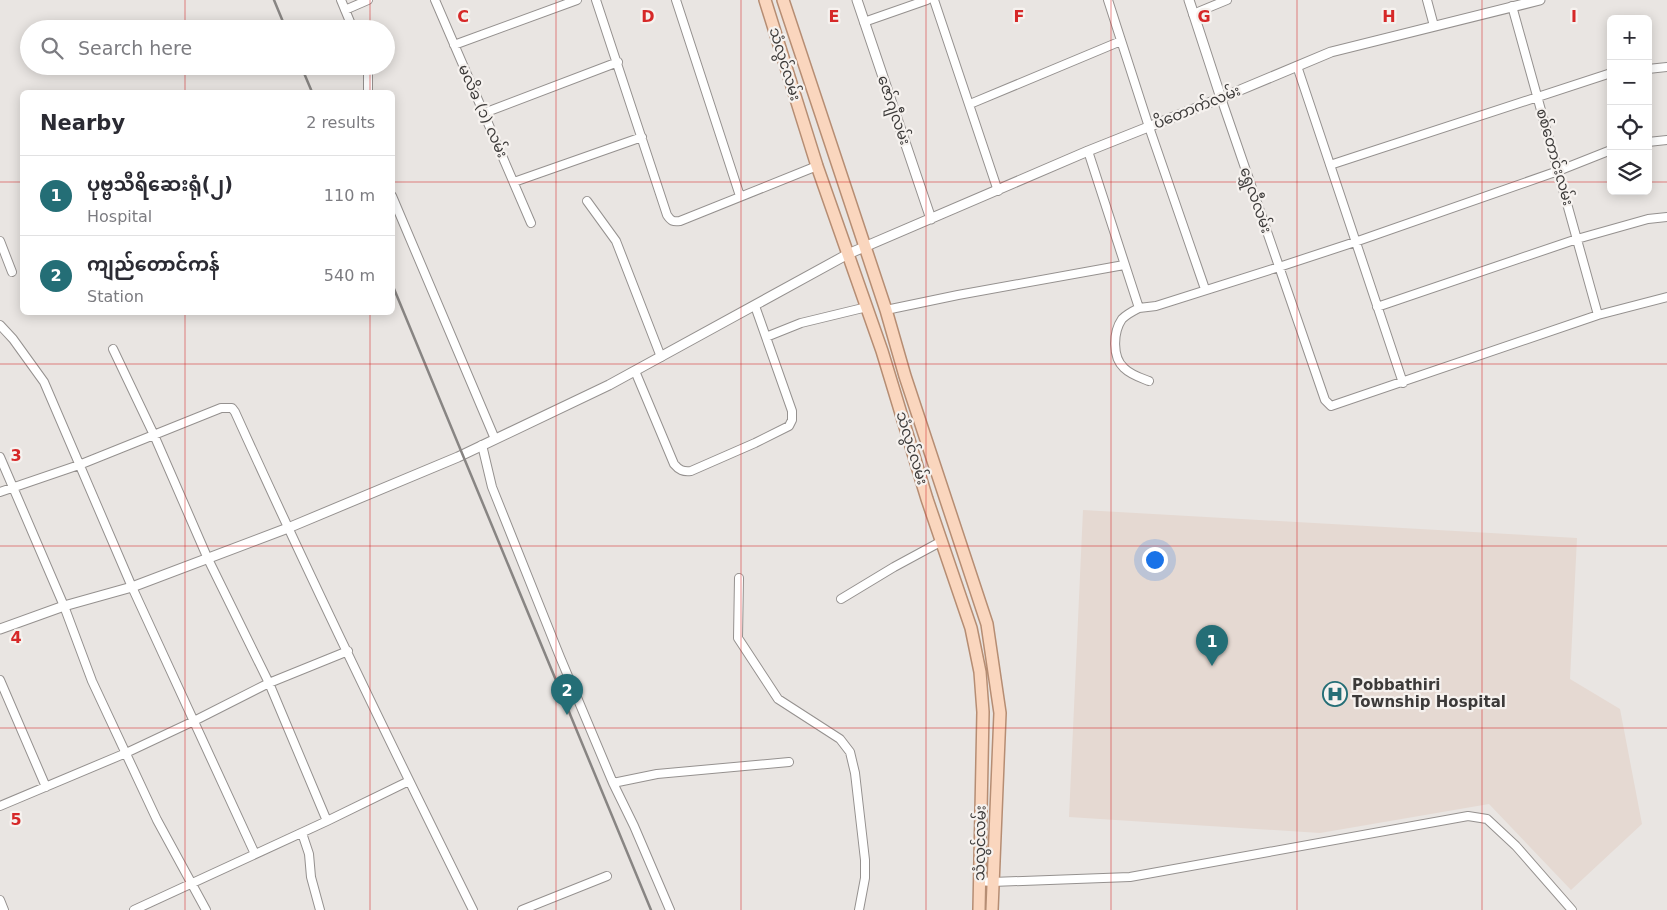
<!DOCTYPE html>
<html lang="en">
<head>
<meta charset="utf-8">
<style>
  :root { --surface:#fff; --page:#f7f7f7; --text:#2b2b33; --muted:#7c7c81; --line:#e1e1e2; --accent:#246e76 }
  body { margin:0; font-family:"DejaVu Sans","Noto Sans Myanmar",sans-serif; background:var(--page); color:var(--text) }
  .controls { position:absolute; right:15px; top:15px; display:grid; overflow:hidden; border-radius:8px; box-shadow:0 2px 12px #0003 }
  .controls button { width:45px; height:45px; display:grid; place-items:center; padding:0; border:0; border-bottom:1px solid var(--line); background:var(--surface); color:var(--text); font:25px sans-serif }
  .you { position:absolute; left:1154px; top:559px; width:18px; height:18px; margin:-12px; border:4px solid #fff; border-radius:50%; background:#1a73e8; box-shadow:0 0 0 8px #1a73e833 }
  .badge { display:grid; place-items:center; width:32px; height:32px; border-radius:50%; background:var(--accent); color:#fff; font-size:16px; font-weight:700 }
  .pin { position:absolute; translate:-50% -41px; filter:drop-shadow(0 1px 2px #0008) }
  .pin::after { content:''; position:absolute; top:26px; width:18px; height:15px; background:inherit; clip-path:polygon(0 0,100% 0,50% 100%) }
  .list { margin:0; padding:0; list-style:none }
  h2 { display:flex; justify-content:space-between; align-items:center; height:65px; margin:0; padding:0 20px; font-size:21px }
  h2 small { font-size:16px; font-weight:400; color:var(--muted) }
  .list li { display:grid; grid-template-columns:32px 1fr auto; gap:15px; align-items:center; box-sizing:border-box; height:80px; padding:0 20px; border-top:1px solid var(--line) }
  .list b { display:block; font-size:19px; white-space:nowrap }
  .list p { margin:0; font-size:16px; white-space:nowrap; color:var(--muted) }
  .list em { font-size:16px; font-style:normal; color:var(--muted) }
  .icon { flex:none; width:28px; height:28px; fill:none; stroke:currentColor; stroke-width:2; stroke-linecap:round; stroke-linejoin:round }
  .map { position:relative; flex:none; width:1667px; height:910px; overflow:hidden }
  .search { position:absolute; background:var(--surface); box-shadow:0 2px 12px #0003; left:20px; top:20px; width:375px; height:55px; display:flex; align-items:center; gap:12px; box-sizing:border-box; padding:0 18px; border-radius:28px; color:var(--muted); font-size:19px }
  .panel { position:absolute; background:var(--surface); box-shadow:0 2px 12px #0003; left:20px; top:90px; width:375px; height:225px; border-radius:8px }
  .map>svg:first-child { display:block }
</style>
</head>
<body>
<div class="map">
<svg width="1667" height="910" viewBox="0 0 1667 910">
  <rect width="100%" height="100%" fill="#e9e5e2"/>
  <!-- built -->
  <path fill="#e5d9d2" d="M 1083,510 L 1577,538 L 1570,679 L 1620,709 L 1642,824 L 1571,890 L 1489,804 L 1320,833 L 1069,817 Z"/>
  <g fill="none" stroke-linecap="round" stroke-linejoin="round">
    <defs>
      <path id="minor" d="M 341,0 L 353,29
        M 435,0 L 531,223
        M 596,0 L 667,215 C 671,221 673,222 680,221 L 817,166
        M 676,0 L 740,196
        M 934,0 L 998,191
        M 1108,0 L 1149,127 L 1205,289
        M 1427,0 L 1434,26
        M 1512,6 L 1598,315
        M 345,10 L 368,0
        M 1193,14 L 1227,0
        M 864,22 L 927,0
        M 454,45 L 577,0
        M 368,66 L 368,92
        M 1297,66 L 1403,383
        M 1648,69 L 1667,67
        M 1221,98 L 1325,400 L 1331,406 L 1598,315 L 1667,297
        M 970,104 L 1121,41
        M 484,113 L 618,62
        M 1648,142 L 1667,140
        M 1088,151 L 1139,308 L 1156,306 L 1279,267 L 1355,242 L 1558,171 L 1611,150
        M 1330,165 L 1611,73
        M 514,182 L 642,137
        M 392,196 L 495,439
        M 587,201 L 616,241 L 661,357
        M 0,241 L 12,272
        M 1377,307 L 1577,239 L 1648,219 L 1667,217
        M 1139,308 C 1133,311 1127,314 1122,319 C 1113,332 1112,357 1124,368 C 1131,375 1141,378 1149,381
        M 886,310 L 958,295 L 1124,265
        M 0,325 L 13,339 L 44,382 L 132,587 L 255,854
        M 766,337 L 801,323 L 867,307
        M 113,349 L 154,435 L 208,559 L 269,683 L 327,821
        M 635,371 L 674,464 C 679,470 683,472 691,471 L 755,443 L 789,426 L 792,420 L 792,411 L 755,306
        M 482,445 L 492,487 L 560,657 L 613,783 L 634,826 L 670,910
        M 0,457 L 64,606 L 92,681 L 157,820 L 206,910
        M 0,492 L 79,465 L 221,408 L 232,408 L 235,412 C 311,580 391,745 473,910
        M 739,578 L 738,638 L 778,699 L 840,739 L 850,752 L 855,773 L 865,860 L 865,878 L 859,910
        M 841,599 L 894,567 L 942,541
        M 0,680 L 46,787
        M 613,783 L 657,774 L 789,762
        M 0,806 L 126,753 L 194,721 L 269,683 L 348,651
        M 302,833 L 309,854 L 311,877 L 320,910
        M 979,881 L 992,882 L 1130,877 L 1468,816 L 1487,819 L 1516,846 L 1572,910
        M 0,900 L 4,910
        M 134,910 L 327,821 L 409,781
        M 522,910 L 607,876"/>
      <path id="tertiary" d="M 857,0 L 931,219
        M 1189,0 L 1221,98
        M 0,629 L 64,606 L 132,587 L 288,528 L 458,457 L 609,385 L 848,254 L 1088,151 L 1221,98 L 1331,52 L 1540,0"/>
      <path id="primary" d="M 765,0 L 817,166 L 882,351 L 927,499 L 971,628 L 980,672 L 983,712 L 979,910
        M 783,0 L 886,310 L 905,376 L 987,624 L 1000,713 L 992,910"/>
    </defs>
    <!-- minor casing -->
    <use href="#minor" stroke="#95918f" stroke-width="10"/>
    <!-- tertiary casing -->
    <use href="#tertiary" stroke="#95918f" stroke-width="11"/>
    <!-- primary casing -->
    <use href="#primary" stroke="#b68d73" stroke-width="14"/>
    <!-- minor -->
    <use href="#minor" stroke="#fff" stroke-width="8"/>
    <!-- tertiary -->
    <use href="#tertiary" stroke="#fff" stroke-width="9"/>
    <!-- primary -->
    <use href="#primary" stroke="#fad6be" stroke-width="11"/>
    <!-- rail -->
    <path stroke="#888583" stroke-width="2.5" d="M 274,0 L 286,29
      M 301,66 L 312,92
      M 392,284 L 651,910"/>
  </g>
  <!-- grid -->
  <path fill="none" stroke="#d62828" stroke-width="1" stroke-opacity="0.55" d="M 185,0 L 185,29M 370,0 L 370,29M 556,0 L 556,910M 741,0 L 741,910M 926,0 L 926,910M 1111,0 L 1111,910M 1297,0 L 1297,910M 1482,0 L 1482,910M 185,66 L 185,92M 370,66 L 370,92M 0,182 L 22,182M 392,182 L 1611,182M 1648,182 L 1667,182M 185,312 L 185,910M 370,312 L 370,910M 0,364 L 1667,364M 0,546 L 1667,546M 0,728 L 1667,728"/>
  <!-- icons -->
  <defs>
    <symbol id="hospital-ring" viewBox="-11 -11 22 22"><circle r="9.5" fill="#f6f2ef" stroke="#246e76" stroke-width="1.5"/><path d="M-5-5h3v3.5h4V-5h3V5h-3V1.5h-4V5h-3Z" fill="#246e76"/></symbol>
  </defs>
  <g fill-rule="evenodd">
    <use href="#hospital-ring" x="1321" y="680" width="28" height="28"/>
  </g>
  <g text-anchor="middle" dominant-baseline="central" stroke-width="4.5" stroke-linejoin="round" paint-order="stroke">
    <!-- street labels -->
    <g font-size="15" fill="#3c3a39" stroke="#f6f2ef">
      <text transform="translate(785 64) rotate(73)">သံလွင်လမ်း</text>
      <text transform="translate(1197 107) rotate(-22)">ပိတောက်လမ်း</text>
      <text transform="translate(894 110) rotate(71)">ဇော်ဂျီလမ်း</text>
      <text transform="translate(483 111) rotate(66)">မလိခ (၁) လမ်း</text>
      <text transform="translate(1555 157) rotate(74)">စစ်တောင်းလမ်း</text>
      <text transform="translate(1256 200) rotate(71)">ရွှေလီလမ်း</text>
      <text transform="translate(912 448) rotate(73)">သံလွင်လမ်း</text>
      <text transform="translate(980 843) rotate(-89)">သံလွင်လမ်း</text>
    </g>
    <!-- poi labels -->
    <g font-size="15" font-weight="bold" fill="#3c3a39" stroke="#f6f2ef" text-anchor="start">
      <text x="1352" y="685">Pobbathiri<tspan x="1352" dy="17">Township Hospital</tspan></text>
    </g>
  </g>
  <g font-size="16" text-anchor="middle" font-weight="bold" fill="#d62828" stroke="#f6f2ef" stroke-width="4.5" stroke-linejoin="round" paint-order="stroke">
    <text x="463" y="22">C</text>
    <text x="648" y="22">D</text>
    <text x="834" y="22">E</text>
    <text x="1019" y="22">F</text>
    <text x="1204" y="22">G</text>
    <text x="1389" y="22">H</text>
    <text x="1574" y="22">I</text>
    <text x="16" y="461">3</text>
    <text x="16" y="643">4</text>
    <text x="16" y="825">5</text>
  </g>
</svg>
<div class="controls">
<button>+</button>
<button>−</button>
<button><svg class="icon" aria-label="locate" viewBox="0 0 24 24"><circle cx="12" cy="12" r="6"/><path d="M12 2v4M12 18v4M2 12h4M18 12h4"/></svg></button>
<button><svg class="icon" aria-label="layers" viewBox="0 0 24 24"><path d="M12 4l9 5-9 5-9-5zM3 14l9 5 9-5"/></svg></button>
</div>
<div class="you"></div>
<div class="pin badge" style="left:1212px;top:666px">1</div>
<div class="pin badge" style="left:567px;top:715px">2</div>
<div class="search"><svg class="icon" aria-label="search" viewBox="0 0 24 24"><circle cx="10" cy="10" r="6"/><path d="M15 15l6 6"/></svg>Search here</div>
<section class="panel">
<h2>Nearby<small>2 results</small></h2>
<ul class="list">
<li><span class="badge">1</span><div><b>ပုဗ္ဗသီရိဆေးရုံ(၂)</b><p>Hospital</p></div><em>110 m</em></li>
<li><span class="badge">2</span><div><b>ကျည်တောင်ကန်</b><p>Station</p></div><em>540 m</em></li>
</ul>
</section>
</div>
</body>
</html>
